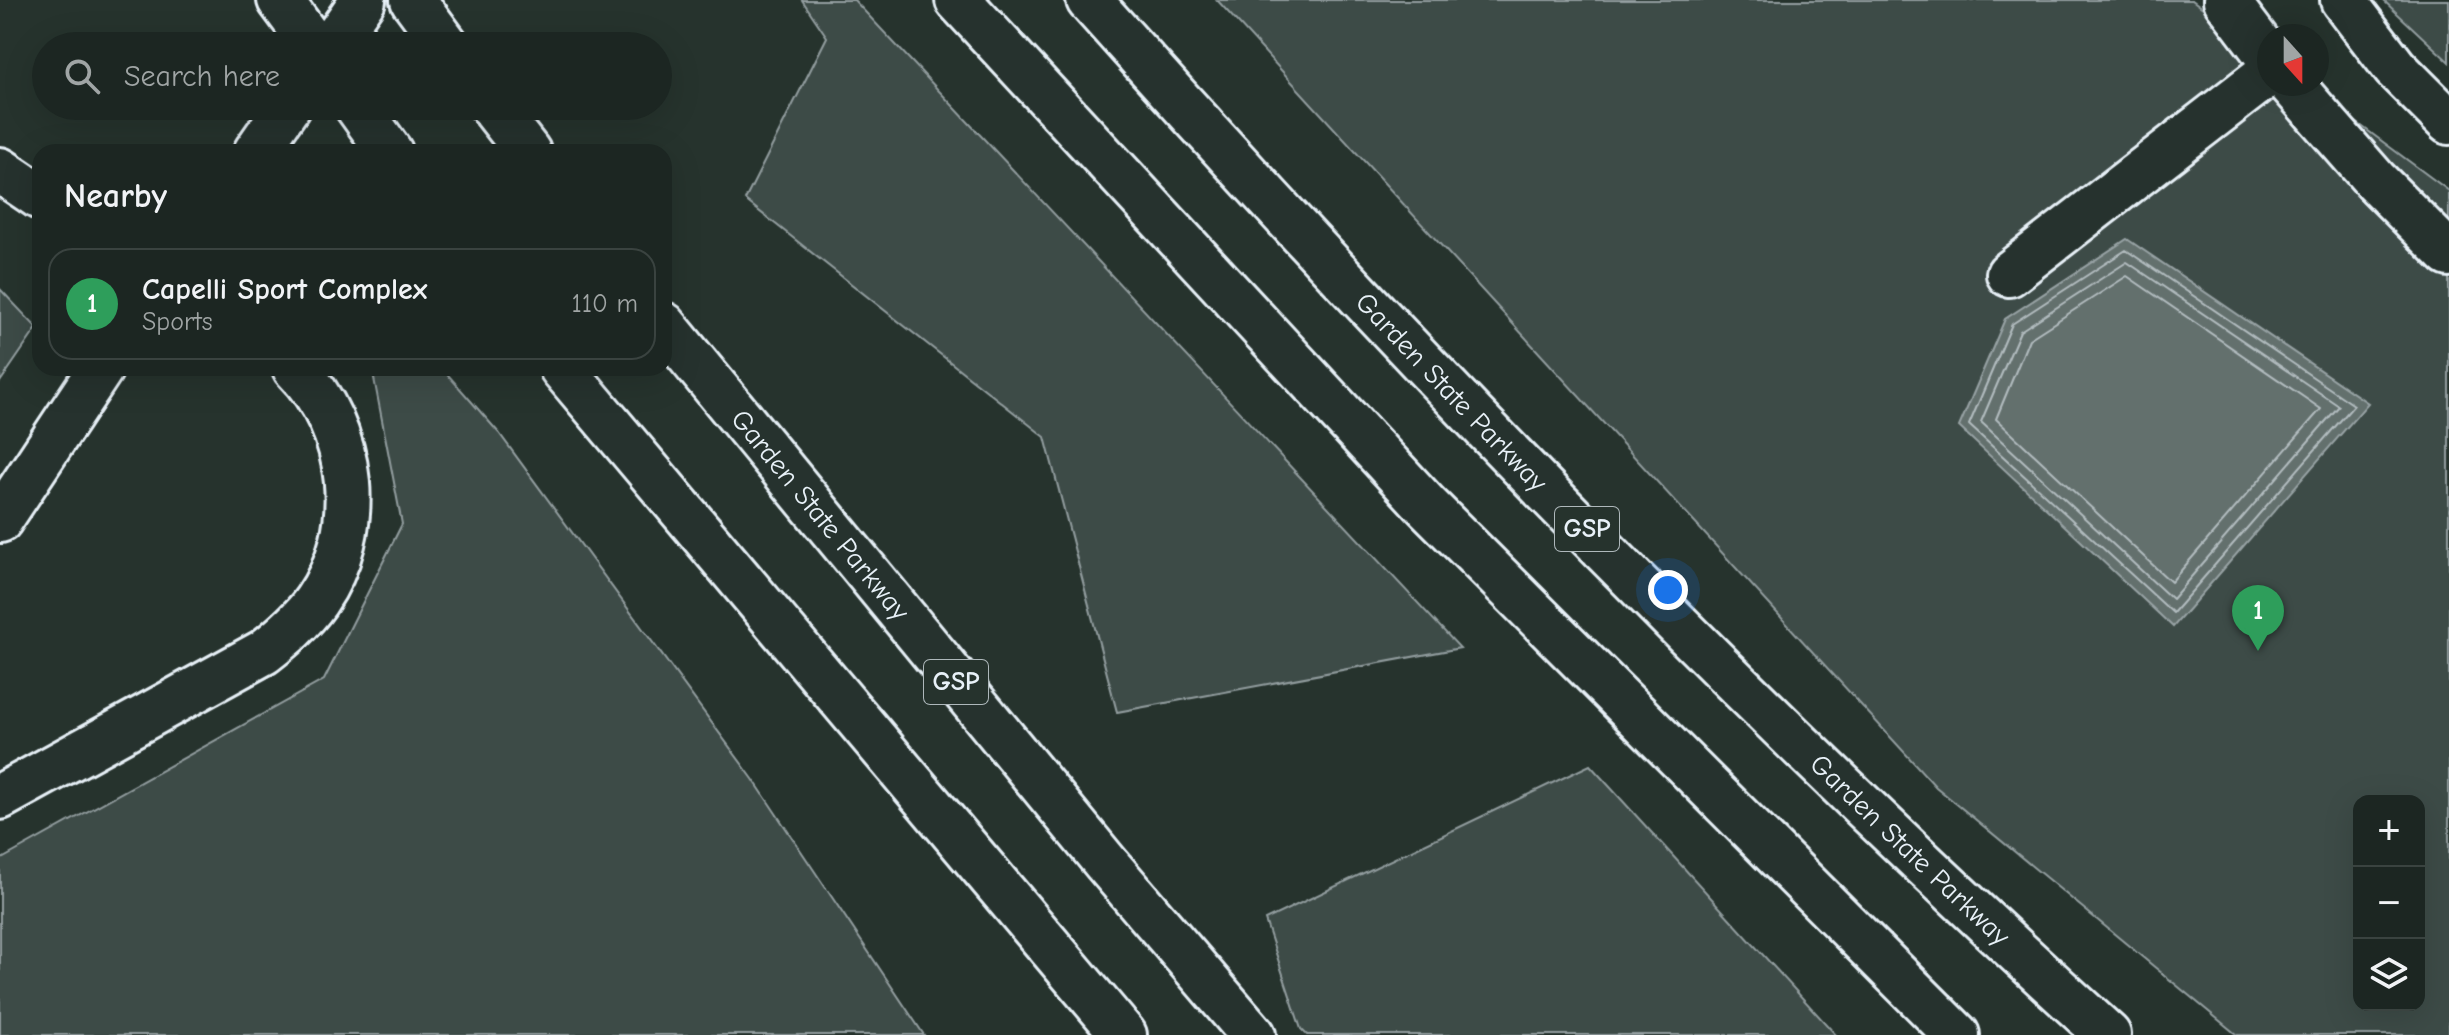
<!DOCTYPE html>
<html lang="en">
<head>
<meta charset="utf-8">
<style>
  :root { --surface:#1c2622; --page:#29322f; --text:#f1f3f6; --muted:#a0a5a5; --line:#3a4340; --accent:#0b8043 }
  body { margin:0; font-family:"Comic Neue",sans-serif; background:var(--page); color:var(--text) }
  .controls { position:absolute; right:24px; bottom:24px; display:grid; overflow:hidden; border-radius:16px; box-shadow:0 8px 32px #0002 }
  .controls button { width:72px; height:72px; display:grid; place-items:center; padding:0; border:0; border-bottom:2px solid var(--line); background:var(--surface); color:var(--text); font:40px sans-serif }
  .compass { position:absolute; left:2257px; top:24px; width:72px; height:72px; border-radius:50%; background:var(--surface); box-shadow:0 8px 32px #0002; rotate:159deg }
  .you { position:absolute; left:1668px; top:590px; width:28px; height:28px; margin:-20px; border:6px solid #fff; border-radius:50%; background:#1a73e8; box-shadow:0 0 0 12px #1a73e833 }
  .badge { display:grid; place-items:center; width:52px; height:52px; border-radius:50%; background:var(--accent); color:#fff; font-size:26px; font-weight:700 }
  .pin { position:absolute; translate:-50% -66px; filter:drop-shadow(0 2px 4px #0008) }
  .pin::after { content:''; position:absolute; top:42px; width:28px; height:24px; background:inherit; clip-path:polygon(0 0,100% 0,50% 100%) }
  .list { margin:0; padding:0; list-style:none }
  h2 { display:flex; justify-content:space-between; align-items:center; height:104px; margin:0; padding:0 32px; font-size:34px }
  h2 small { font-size:26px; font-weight:400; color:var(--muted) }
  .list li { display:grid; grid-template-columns:52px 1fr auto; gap:24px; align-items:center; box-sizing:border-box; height:112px; margin:0 16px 16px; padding:0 16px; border:2px solid var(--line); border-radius:24px }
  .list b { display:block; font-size:30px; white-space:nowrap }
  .list p { margin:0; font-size:26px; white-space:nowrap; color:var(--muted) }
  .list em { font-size:26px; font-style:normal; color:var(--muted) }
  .icon { flex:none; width:44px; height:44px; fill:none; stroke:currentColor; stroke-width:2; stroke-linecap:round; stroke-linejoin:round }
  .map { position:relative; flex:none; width:2449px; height:1035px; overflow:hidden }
  .search { position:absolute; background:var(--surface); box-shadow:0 8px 32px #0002; left:32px; top:32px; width:640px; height:88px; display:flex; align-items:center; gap:20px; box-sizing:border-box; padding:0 28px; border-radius:44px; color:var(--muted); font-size:30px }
  .panel { position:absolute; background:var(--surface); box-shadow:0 8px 32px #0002; left:32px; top:144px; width:640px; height:232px; border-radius:24px }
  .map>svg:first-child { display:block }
</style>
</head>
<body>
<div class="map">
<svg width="2449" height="1035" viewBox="0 0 2449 1035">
  <rect width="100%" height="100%" fill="#26332d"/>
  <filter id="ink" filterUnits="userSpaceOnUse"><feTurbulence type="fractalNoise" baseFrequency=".0125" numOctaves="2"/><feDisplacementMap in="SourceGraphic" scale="16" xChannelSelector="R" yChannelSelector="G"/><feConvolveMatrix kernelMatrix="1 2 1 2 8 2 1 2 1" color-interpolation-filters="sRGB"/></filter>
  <g filter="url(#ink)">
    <!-- green -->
    <path fill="#3e4b47" stroke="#939ea0" stroke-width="2" fill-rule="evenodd" d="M 802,0 L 854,0 L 1460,648 L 1117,712 L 1045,437 L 745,200 L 827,37 Z
      M 1217,0 L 2192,0 L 2449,191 L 2449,1035 L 2237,1035 L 1936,787 ZM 2359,801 L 2419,801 L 2419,1005 L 2359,1005 Z
      M 2383,0 L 2449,0 L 2449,62 Z
      M 0,289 L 37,328 L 0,382 Z
      M 372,368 L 442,368 L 499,433 L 753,779 L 924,1035 L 0,1035 L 0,860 L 324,680 L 402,524 Z
      M 1590,765 L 1836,1035 L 1307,1035 L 1301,1029 L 1265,920 Z"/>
    <!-- water -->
    <path fill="#636f6d" stroke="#98a3a5" stroke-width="2" d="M 2127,239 L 2368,403 L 2173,627 L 1959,427 L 2005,319 Z"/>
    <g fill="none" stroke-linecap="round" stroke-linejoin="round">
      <!-- shore -->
      <path stroke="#b3bdc0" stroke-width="2" d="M 2126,250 L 2354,405 L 2173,613 L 1969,425 L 2012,324 Z
        M 2127,262 L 2339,406 L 2172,599 L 1981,422 L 2020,331 Z
        M 2127,276 L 2321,409 L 2171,582 L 1996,419 L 2029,339 Z"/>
      <defs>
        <path id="minor" d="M 2343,0 L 2395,68 L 2449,122
          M 0,170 L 40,197
          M 2009,274 L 2269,73"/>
        <path id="major" d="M 2226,0 L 2269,57
          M 331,46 L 363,0
          M 2291,84 L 2375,180 L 2449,254
          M 256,152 L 288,106
          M 0,520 L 101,368
          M 0,797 L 264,652 C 283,637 302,621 316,601 C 366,530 355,428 295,368"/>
        <g id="highway">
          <path d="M 280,0 L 314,46"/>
          <path d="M 413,0 L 447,46"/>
          <path d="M 958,0 L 1426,505 L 1957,1035"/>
          <path id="s1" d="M 1089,0 C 1411,361 1750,710 2108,1035"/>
          <path d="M 357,106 L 390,152"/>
          <path d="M 492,106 L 528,152"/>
          <path id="s2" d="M 664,325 L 1105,862 L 1253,1035"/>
          <path d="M 562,368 L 1124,1035"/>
        </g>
      </defs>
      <!-- minor casing -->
      <use href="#minor" stroke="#e8f1f8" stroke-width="50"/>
      <!-- major casing -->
      <use href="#major" stroke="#e8f1f8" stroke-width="50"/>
      <!-- highway casing -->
      <use href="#highway" stroke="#e8f1f8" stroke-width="50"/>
      <!-- minor -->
      <use href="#minor" stroke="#26332d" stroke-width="44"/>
      <!-- major -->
      <use href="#major" stroke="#26332d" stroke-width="44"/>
      <!-- highway -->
      <use href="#highway" stroke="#26332d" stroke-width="44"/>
    </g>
  </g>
  <g text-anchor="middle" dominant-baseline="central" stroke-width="8" stroke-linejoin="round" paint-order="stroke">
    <!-- shield labels -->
    <g fill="#26332d" stroke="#aeb8bb" stroke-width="2">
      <rect x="1555" y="507" width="64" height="44" rx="6"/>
      <rect x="924" y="660" width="64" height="44" rx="6"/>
    </g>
    <g font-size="26" font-weight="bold" fill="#e8f1f8">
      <text x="1587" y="529">GSP</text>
      <text x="956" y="682">GSP</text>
    </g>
    <!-- street labels -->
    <g font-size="28" fill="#e8f1f8" stroke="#26332d">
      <text stroke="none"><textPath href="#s1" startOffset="534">Garden State Parkway</textPath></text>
      <text stroke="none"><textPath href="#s2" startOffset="246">Garden State Parkway</textPath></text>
      <text stroke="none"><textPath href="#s1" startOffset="1182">Garden State Parkway</textPath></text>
    </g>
  </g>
</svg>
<div class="controls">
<button>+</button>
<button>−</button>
<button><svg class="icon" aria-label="layers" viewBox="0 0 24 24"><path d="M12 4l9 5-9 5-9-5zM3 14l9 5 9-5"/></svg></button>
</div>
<svg class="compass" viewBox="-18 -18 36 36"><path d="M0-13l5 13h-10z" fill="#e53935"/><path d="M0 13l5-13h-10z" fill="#a0a5a5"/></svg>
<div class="you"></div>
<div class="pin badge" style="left:2258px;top:651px;background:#2e9e5b">1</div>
<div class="search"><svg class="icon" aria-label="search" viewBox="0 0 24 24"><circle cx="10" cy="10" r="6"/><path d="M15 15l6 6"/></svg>Search here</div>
<section class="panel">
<h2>Nearby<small></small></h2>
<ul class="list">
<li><span class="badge" style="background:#2e9e5b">1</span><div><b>Capelli Sport Complex</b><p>Sports</p></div><em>110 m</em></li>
</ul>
</section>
</div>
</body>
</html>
